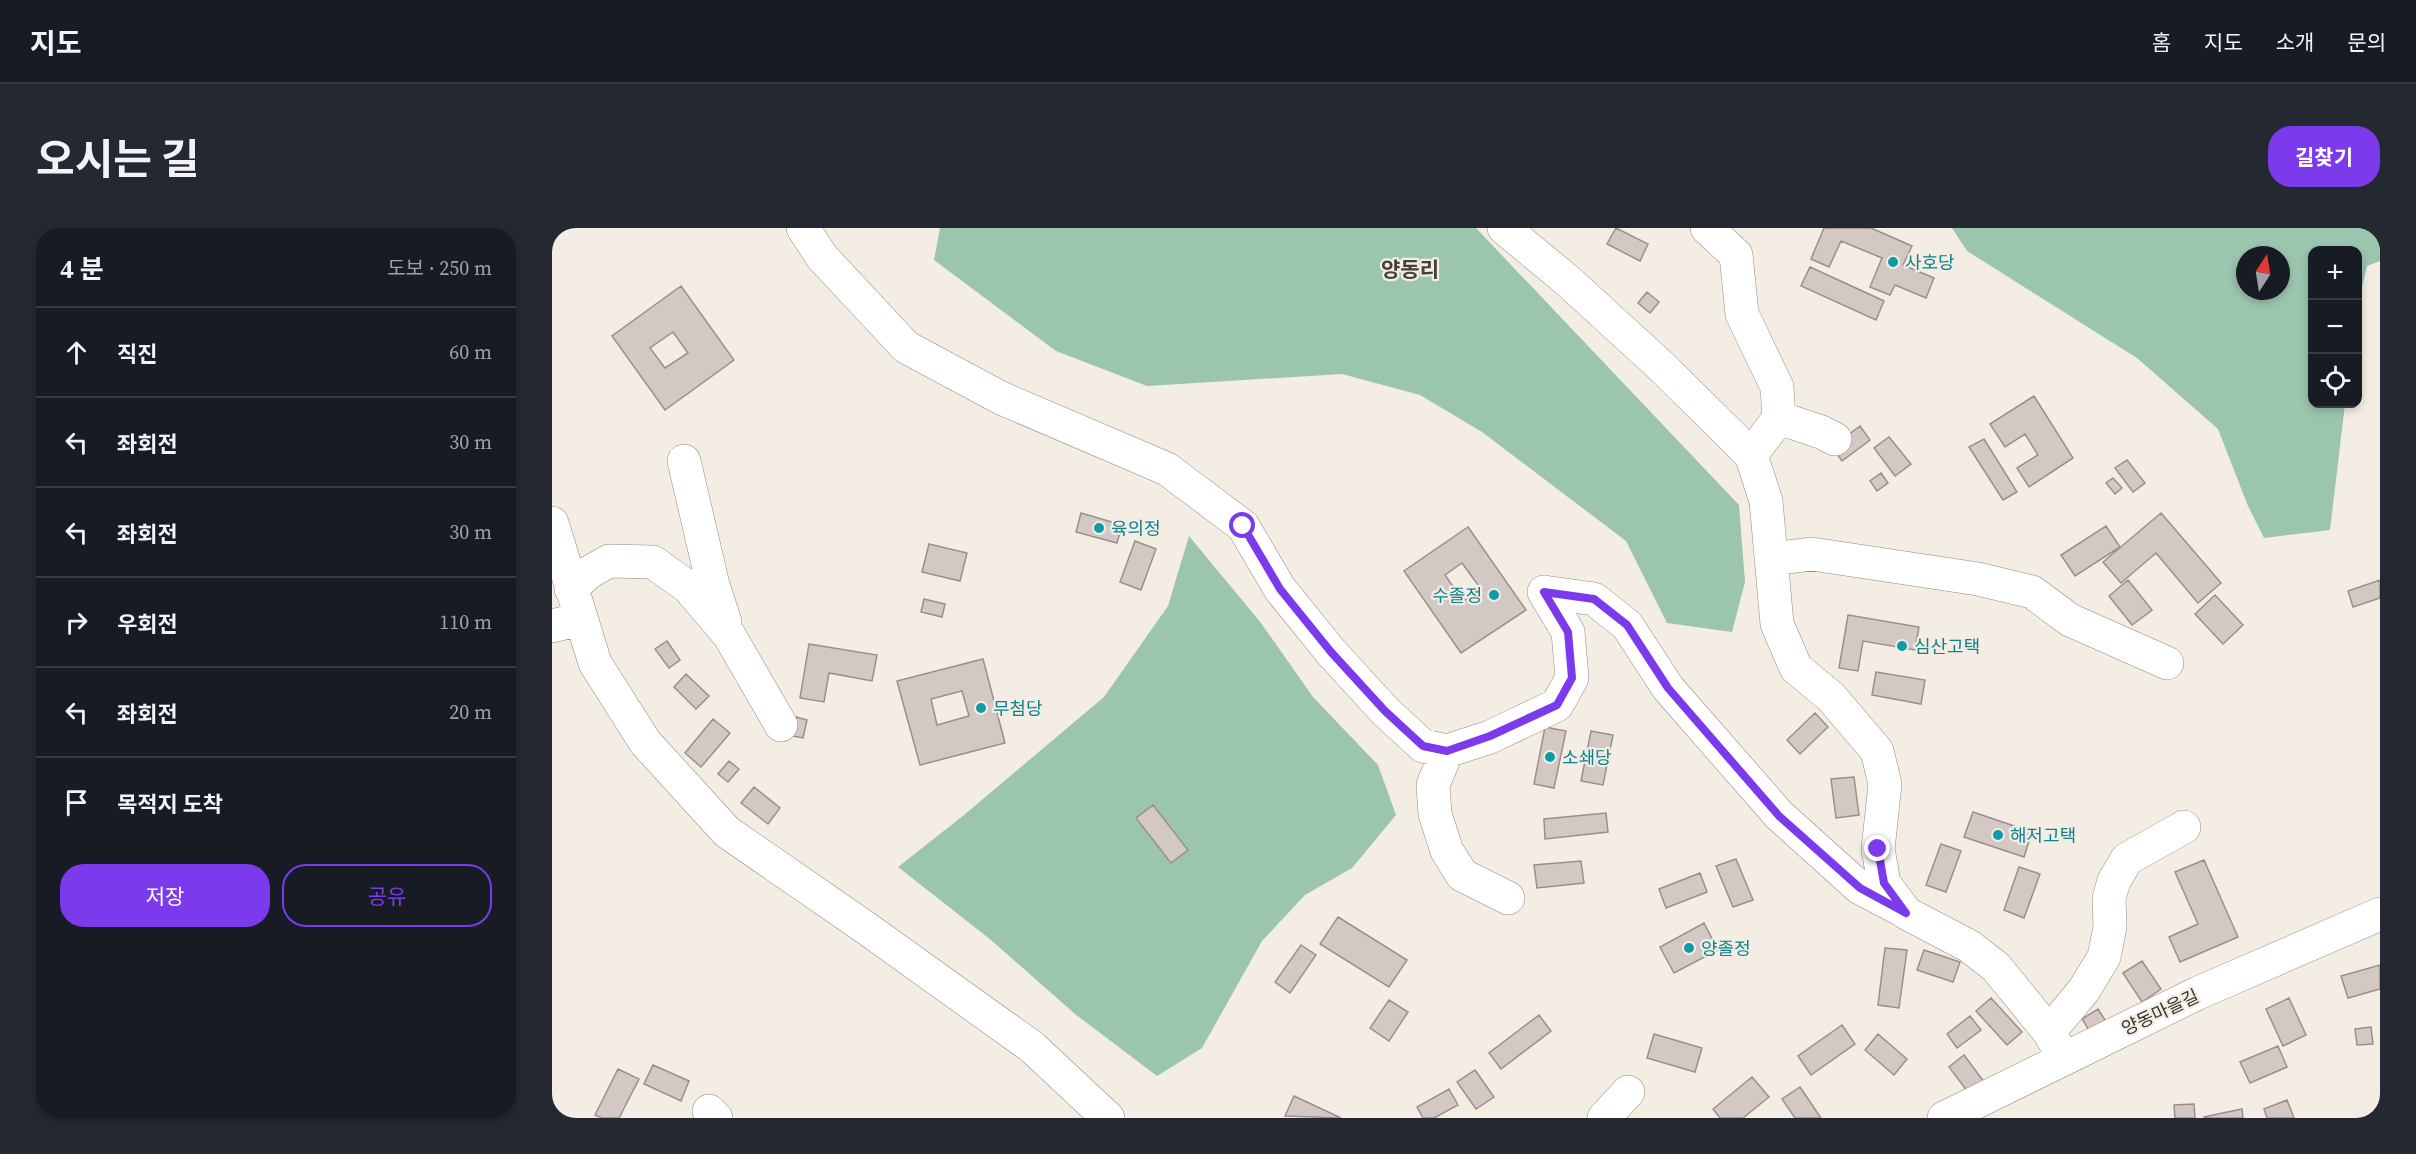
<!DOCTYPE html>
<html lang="ko">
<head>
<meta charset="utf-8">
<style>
  :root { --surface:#171b24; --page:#242831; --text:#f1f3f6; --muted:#9ea1a6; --line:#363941; --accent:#7c3aed }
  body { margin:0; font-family:"Source Serif 4","Noto Sans KR",serif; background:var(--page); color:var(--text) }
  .controls { position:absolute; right:18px; top:18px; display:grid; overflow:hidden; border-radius:12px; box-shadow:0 3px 9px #0003 }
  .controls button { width:54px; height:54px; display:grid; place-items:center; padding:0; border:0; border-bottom:2px solid var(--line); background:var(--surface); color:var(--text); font:30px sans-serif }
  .compass { position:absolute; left:1684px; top:18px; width:54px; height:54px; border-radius:50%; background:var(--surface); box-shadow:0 3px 9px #0003; rotate:12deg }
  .stop { position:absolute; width:18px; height:18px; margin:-14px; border:4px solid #7c3aed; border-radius:50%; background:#fff }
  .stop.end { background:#7c3aed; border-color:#fff; box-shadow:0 2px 6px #0008 }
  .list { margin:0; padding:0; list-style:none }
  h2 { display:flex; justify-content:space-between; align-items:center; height:78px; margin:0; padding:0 24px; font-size:26px }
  h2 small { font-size:20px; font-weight:400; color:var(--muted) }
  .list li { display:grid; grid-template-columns:39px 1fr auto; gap:18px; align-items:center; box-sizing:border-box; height:90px; padding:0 24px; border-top:2px solid var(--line) }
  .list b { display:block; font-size:22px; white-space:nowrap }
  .list em { font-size:20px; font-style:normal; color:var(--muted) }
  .actions { display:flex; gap:12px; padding:18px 24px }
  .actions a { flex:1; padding:14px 0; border:2px solid var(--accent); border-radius:24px; text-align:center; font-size:21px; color:var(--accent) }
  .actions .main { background:var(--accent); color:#fff }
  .icon { flex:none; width:33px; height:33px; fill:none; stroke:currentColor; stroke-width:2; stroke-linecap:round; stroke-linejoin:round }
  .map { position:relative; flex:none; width:1828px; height:890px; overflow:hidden; border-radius:24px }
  header { display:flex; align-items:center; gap:36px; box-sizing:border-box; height:84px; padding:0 30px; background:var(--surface); border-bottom:2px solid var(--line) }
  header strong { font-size:28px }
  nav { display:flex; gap:33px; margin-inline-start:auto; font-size:21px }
  .intro { display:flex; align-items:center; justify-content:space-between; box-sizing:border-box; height:144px; padding:0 36px }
  h1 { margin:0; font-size:42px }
  .button { padding:15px 27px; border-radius:24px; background:var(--accent); color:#fff; font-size:21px; font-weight:700 }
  main { display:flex; gap:36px; padding:0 36px }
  aside { flex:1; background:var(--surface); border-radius:24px; box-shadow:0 3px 9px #0003 }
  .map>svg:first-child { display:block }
</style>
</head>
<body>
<header>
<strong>지도</strong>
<nav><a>홈</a><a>지도</a><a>소개</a><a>문의</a></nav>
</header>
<div class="intro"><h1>오시는 길</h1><a class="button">길찾기</a></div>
<main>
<aside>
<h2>4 분<small>도보 · 250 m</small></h2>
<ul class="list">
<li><svg class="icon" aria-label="ahead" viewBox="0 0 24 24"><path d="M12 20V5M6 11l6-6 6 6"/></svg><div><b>직진</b></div><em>60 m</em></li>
<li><svg class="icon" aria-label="left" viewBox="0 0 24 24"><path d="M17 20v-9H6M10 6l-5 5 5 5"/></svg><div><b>좌회전</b></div><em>30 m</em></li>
<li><svg class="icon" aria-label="left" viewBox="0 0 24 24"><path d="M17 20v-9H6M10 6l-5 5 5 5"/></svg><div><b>좌회전</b></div><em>30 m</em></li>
<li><svg class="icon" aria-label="right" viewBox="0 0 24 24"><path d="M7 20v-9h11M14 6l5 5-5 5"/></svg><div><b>우회전</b></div><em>110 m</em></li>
<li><svg class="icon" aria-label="left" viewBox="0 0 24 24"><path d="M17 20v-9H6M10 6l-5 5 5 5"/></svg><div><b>좌회전</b></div><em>20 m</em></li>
<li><svg class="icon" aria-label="arrive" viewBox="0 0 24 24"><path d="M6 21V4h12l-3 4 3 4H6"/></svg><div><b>목적지 도착</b></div></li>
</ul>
<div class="actions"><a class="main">저장</a><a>공유</a></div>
</aside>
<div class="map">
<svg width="1828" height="890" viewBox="0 0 1828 890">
  <rect width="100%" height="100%" fill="#f3ede3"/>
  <!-- forest -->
  <path fill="#9cc5af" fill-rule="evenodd" d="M 388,0 L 924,0 L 1187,277 L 1193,354 L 1180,404 L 1115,395 L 1074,313 L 930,204 L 868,167 L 790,146 L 595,158 L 504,123 L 382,32 Z
    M 1400,0 L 1828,0 L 1828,33 L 1815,38 L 1806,76 L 1806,22 L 1760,22 L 1760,176 L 1793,176 L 1778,302 L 1712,310 L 1696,278 L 1666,201 L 1585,130 L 1415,23 ZM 1693,27 L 1729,27 L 1729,63 L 1693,63 Z
    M 637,308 L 709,395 L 761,469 L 826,537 L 844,587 L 800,640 L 753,667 L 710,713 L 650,820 L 605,848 L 523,786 L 439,712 L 346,639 L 412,587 L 552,469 L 616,378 Z"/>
  <!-- building -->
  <path fill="#d4c8c4" stroke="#9b8f8c" stroke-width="1.5" fill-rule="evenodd" d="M 1064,0 L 1096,16 L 1088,33 L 1055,16 Z
    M 1272,0 L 1319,0 L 1360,18 L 1351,37 L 1382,50 L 1374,70 L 1343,57 L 1338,67 L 1318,59 L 1330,30 L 1289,13 L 1277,39 L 1259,31 Z
    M 1258,39 L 1332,73 L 1324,92 L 1249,58 Z
    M 129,58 L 182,132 L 113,182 L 60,108 ZM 121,104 L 136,125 L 113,140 L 98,120 Z
    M 1095,64 L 1107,74 L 1098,85 L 1086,75 Z
    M 1482,168 L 1521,230 L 1477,259 L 1465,240 L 1486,227 L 1473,206 L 1453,219 L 1438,196 Z
    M 1308,198 L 1318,212 L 1290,233 L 1280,219 Z
    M 1337,209 L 1359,236 L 1343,248 L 1322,220 Z
    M 1432,211 L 1465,264 L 1451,272 L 1417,219 Z
    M 1575,232 L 1593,255 L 1581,264 L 1563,240 Z
    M 1329,245 L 1336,255 L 1325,263 L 1318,253 Z
    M 1561,250 L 1570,260 L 1563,266 L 1554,255 Z
    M 529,285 L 570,297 L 565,315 L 524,304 Z
    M 1609,285 L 1669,355 L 1646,375 L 1604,325 L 1569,355 L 1551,334 Z
    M 1554,298 L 1568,319 L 1523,348 L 1509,327 Z
    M 916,299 L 974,382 L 909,425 L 852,343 ZM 910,335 L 929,361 L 911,373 L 893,347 Z
    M 583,313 L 604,321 L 589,362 L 568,354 Z
    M 377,316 L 415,325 L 408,353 L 370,344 Z
    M 1576,352 L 1600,382 L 1580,397 L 1557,368 Z
    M 1828,352 L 1828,370 L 1801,379 L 1796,363 Z
    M 1663,367 L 1691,397 L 1671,416 L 1643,386 Z
    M 372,371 L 393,376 L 390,389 L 369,384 Z
    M 1296,387 L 1367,399 L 1363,422 L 1311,413 L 1306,443 L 1287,440 Z
    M 115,413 L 128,432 L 117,440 L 103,421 Z
    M 257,416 L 325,427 L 320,453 L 277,445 L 272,474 L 248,470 Z
    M 431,431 L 453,515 L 368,537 L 345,453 ZM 410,463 L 417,488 L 385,497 L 379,471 Z
    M 1324,444 L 1373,452 L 1369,476 L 1320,467 Z
    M 134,446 L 157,468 L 144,481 L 122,459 Z
    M 1263,485 L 1276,499 L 1248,526 L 1235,512 Z
    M 244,489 L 255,492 L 251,510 L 240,508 Z
    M 161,491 L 178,505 L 149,539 L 133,525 Z
    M 993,499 L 1014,503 L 1002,560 L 982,556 Z
    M 1039,503 L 1061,507 L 1051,557 L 1029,553 Z
    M 177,533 L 187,541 L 176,554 L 166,546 Z
    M 1302,549 L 1307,587 L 1284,590 L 1279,551 Z
    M 202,559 L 228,580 L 216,596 L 189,575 Z
    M 601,577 L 636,622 L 619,635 L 584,590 Z
    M 1421,584 L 1480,604 L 1472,629 L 1412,609 Z
    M 1054,585 L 1056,604 L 993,611 L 992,591 Z
    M 1389,616 L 1409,623 L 1394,664 L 1374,657 Z
    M 1184,631 L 1201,672 L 1181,679 L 1164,638 Z
    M 1652,632 L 1686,709 L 1628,734 L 1617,709 L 1646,696 L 1623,644 Z
    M 1029,633 L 1032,655 L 985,660 L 982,637 Z
    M 1467,639 L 1488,646 L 1472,690 L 1452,682 Z
    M 1148,645 L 1155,664 L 1114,680 L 1107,661 Z
    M 786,689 L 855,732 L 837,759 L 768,716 Z
    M 1152,695 L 1166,722 L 1122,745 L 1108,719 Z
    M 749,717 L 764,727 L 738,765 L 723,754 Z
    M 1333,720 L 1355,722 L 1347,780 L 1326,777 Z
    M 1372,722 L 1408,734 L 1401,754 L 1365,742 Z
    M 1590,733 L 1609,761 L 1590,774 L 1571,745 Z
    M 1828,737 L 1828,761 L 1796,770 L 1789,748 Z
    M 1439,770 L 1470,804 L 1455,817 L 1424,783 Z
    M 1737,770 L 1754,807 L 1731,818 L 1714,781 Z
    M 837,772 L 856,784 L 837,813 L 818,800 Z
    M 1546,781 L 1560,803 L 1544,813 L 1530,791 Z
    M 987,787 L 999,803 L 949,841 L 937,825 Z
    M 1418,788 L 1429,802 L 1405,820 L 1395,806 Z
    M 1290,797 L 1303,816 L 1259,847 L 1246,828 Z
    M 1819,799 L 1821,816 L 1805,817 L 1803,801 Z
    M 1102,806 L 1150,820 L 1143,844 L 1095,830 Z
    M 1326,806 L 1355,831 L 1342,847 L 1313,822 Z
    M 1726,818 L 1735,839 L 1698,855 L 1688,834 Z
    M 1412,827 L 1433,855 L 1418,867 L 1397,839 Z
    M 101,837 L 137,853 L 129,873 L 92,856 Z
    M 66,841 L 87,851 L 67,890 L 50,890 L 43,887 Z
    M 923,842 L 942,869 L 924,881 L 905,854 Z
    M 1200,849 L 1217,869 L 1191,890 L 1168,890 L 1161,881 Z
    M 1248,859 L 1269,890 L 1243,890 L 1230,871 Z
    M 897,861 L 906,877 L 882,890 L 871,890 L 865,879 Z
    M 742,868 L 789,890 L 733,888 Z
    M 1735,872 L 1742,890 L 1715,890 L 1712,881 Z
    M 1642,876 L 1643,890 L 1623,890 L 1622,877 Z
    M 1690,881 L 1691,890 L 1653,890 L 1652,889 Z"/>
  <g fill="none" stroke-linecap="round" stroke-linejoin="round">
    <defs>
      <path id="minor" d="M 251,0 L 270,29 L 354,119 L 449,170 L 615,241 L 691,298 L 728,361 L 779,424 L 833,483 L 871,518 L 895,523 L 938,509 L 1005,477 L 1020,450 L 1016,404 L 992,364
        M 952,0 L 1016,53 L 1110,139 L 1199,227 L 1214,273 L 1225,396 L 1244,440 L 1279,469 L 1325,523 L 1333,556 L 1326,621 L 1332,655 L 1354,685 L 1417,718 L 1444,739 L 1497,804 L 1512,830
        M 1155,0 L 1184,27 L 1190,86 L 1225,159 L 1227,190 L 1199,227
        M 1227,190 L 1269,204 L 1283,211
        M 132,233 L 161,357 L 173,394
        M 0,295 L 43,435 L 93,514 L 175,604 L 314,700 L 480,819 L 556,890
        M 1220,331 L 1260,326 L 1426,351 L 1480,364 L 1518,392 L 1615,435
        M 19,361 L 36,345 L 57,333 L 101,334 L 136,359 L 177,407 L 229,497
        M 992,364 L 1042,371 L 1075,397 L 1116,460 L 1227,587 L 1308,660 L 1348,681
        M 0,398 L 29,391
        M 895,523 L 881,557 L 883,586 L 895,623 L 910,647 L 956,670
        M 1497,804 L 1532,762 L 1552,729 L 1558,699 L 1557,670 L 1562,653 L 1575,631 L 1632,599
        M 157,883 L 164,890
        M 1052,890 L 1076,864
        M 1392,890 L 1646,765 L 1828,686"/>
    </defs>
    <!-- minor casing -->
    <use href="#minor" stroke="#908b82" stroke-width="34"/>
    <!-- minor -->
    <use href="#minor" stroke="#fff" stroke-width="33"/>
  </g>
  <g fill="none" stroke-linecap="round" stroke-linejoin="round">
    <!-- route -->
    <path stroke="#7c3aed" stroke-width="8" d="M 691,298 L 728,361 L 779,424 L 833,483 L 871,518 L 895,523 L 938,508 L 1005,477 L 1020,450 L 1016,404 L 992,364 L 1042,371 L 1075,397 L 1116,460 L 1227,588 L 1308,660 L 1354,685 L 1332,655 L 1326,621"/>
  </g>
  <!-- markers -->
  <g fill="#0f9aa8" stroke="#f3ede3" stroke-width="2">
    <circle cx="1341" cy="34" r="6"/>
    <circle cx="547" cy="300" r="6"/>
    <circle cx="942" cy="367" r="6"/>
    <circle cx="1350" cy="418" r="6"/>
    <circle cx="429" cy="480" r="6"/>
    <circle cx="998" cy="529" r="6"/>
    <circle cx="1446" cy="607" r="6"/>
    <circle cx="1137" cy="720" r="6"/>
  </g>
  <g text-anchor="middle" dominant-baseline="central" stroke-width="4.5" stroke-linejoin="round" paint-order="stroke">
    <!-- culture labels -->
    <g font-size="18" fill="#0d838f" stroke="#f3ede3" text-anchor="start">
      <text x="1353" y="34">사호당</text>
      <text x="559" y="300">육의정</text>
      <text x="930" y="367" text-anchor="end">수졸정</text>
      <text x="1362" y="418">심산고택</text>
      <text x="441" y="480">무첨당</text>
      <text x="1010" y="529">소쇄당</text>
      <text x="1458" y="607">해저고택</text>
      <text x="1149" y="720">양졸정</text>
    </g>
    <!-- street labels -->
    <g font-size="18" fill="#373531" stroke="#f3ede3">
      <text transform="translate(1608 784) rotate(-25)">양동마을길</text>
    </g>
    <!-- quarter labels -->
    <g font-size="21" font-weight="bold" fill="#454038" stroke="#f3ede3">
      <text x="858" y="41">양동리</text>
    </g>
  </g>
</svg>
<div class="controls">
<button>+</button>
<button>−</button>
<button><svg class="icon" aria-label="locate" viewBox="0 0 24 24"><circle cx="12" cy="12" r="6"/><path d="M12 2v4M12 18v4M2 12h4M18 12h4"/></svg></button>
</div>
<svg class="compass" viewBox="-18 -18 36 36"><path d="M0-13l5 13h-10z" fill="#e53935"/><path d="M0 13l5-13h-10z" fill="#9ea1a6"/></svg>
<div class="stop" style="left:691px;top:298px"></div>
<div class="stop end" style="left:1326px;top:621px"></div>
</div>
</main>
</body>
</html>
